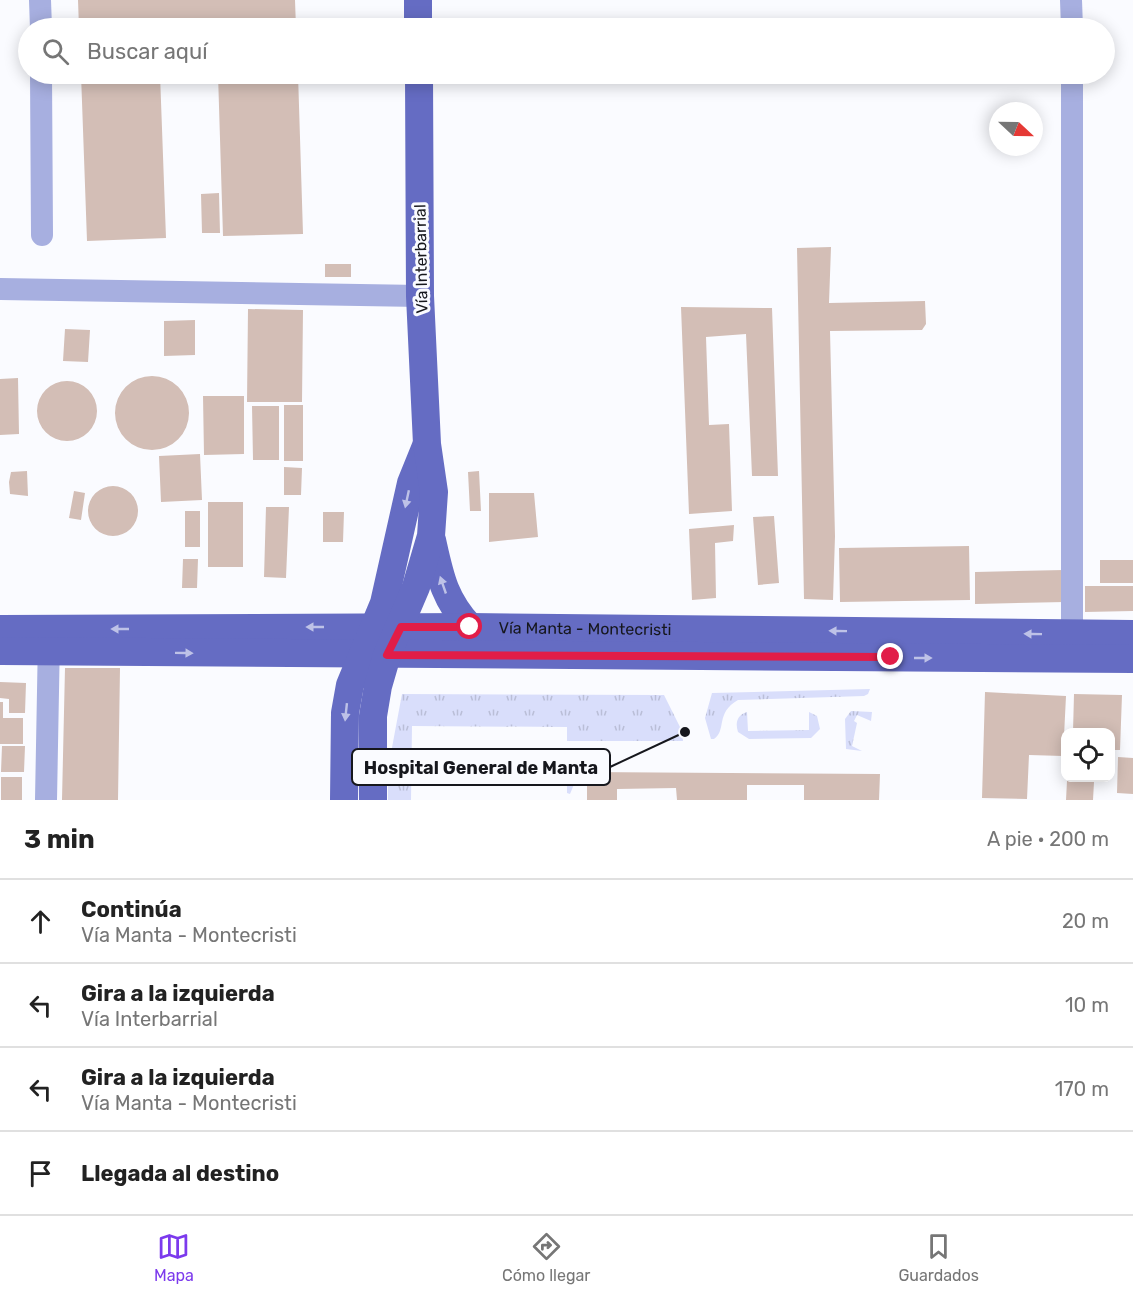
<!DOCTYPE html>
<html lang="es">
<head>
<meta charset="utf-8">
<style>
  :root { --surface:#fff; --page:#f6f6f6; --text:#222; --muted:#767676; --line:#e0e0e0; --accent:#7c3aed }
  body { margin:0; font-family:Rubik,sans-serif; background:var(--page); color:var(--text) }
  .controls { position:absolute; right:18px; bottom:18px; display:grid; overflow:hidden; border-radius:12px; box-shadow:0 3px 15px #0003 }
  .controls button { width:54px; height:54px; display:grid; place-items:center; padding:0; border:0; border-bottom:2px solid var(--line); background:var(--surface); color:var(--text); font:30px sans-serif }
  .compass { position:absolute; left:989px; top:102px; width:54px; height:54px; border-radius:50%; background:var(--surface); box-shadow:0 3px 15px #0003; rotate:112deg }
  .stop { position:absolute; width:18px; height:18px; margin:-14px; border:4px solid #e11d48; border-radius:50%; background:#fff }
  .stop.end { background:#e11d48; border-color:#fff; box-shadow:0 2px 6px #0008 }
  .list { margin:0; padding:0; list-style:none }
  h2 { display:flex; justify-content:space-between; align-items:center; height:78px; margin:0; padding:0 24px; font-size:26px }
  h2 small { font-size:20px; font-weight:400; color:var(--muted) }
  .list li { display:grid; grid-template-columns:39px 1fr auto; gap:18px; align-items:center; box-sizing:border-box; height:84px; padding:0 24px; border-top:2px solid var(--line) }
  .list b { display:block; font-size:22px; white-space:nowrap }
  .list p { margin:0; font-size:20px; white-space:nowrap; color:var(--muted) }
  .list em { font-size:20px; font-style:normal; color:var(--muted) }
  .icon { flex:none; width:33px; height:33px; fill:none; stroke:currentColor; stroke-width:2; stroke-linecap:round; stroke-linejoin:round }
  .map { position:relative; flex:none; width:1133px; height:800px; overflow:hidden }
  .search { position:absolute; background:var(--surface); box-shadow:0 3px 15px #0003; left:18px; right:18px; top:18px; height:66px; display:flex; align-items:center; gap:15px; box-sizing:border-box; padding:0 21px; border-radius:33px; color:var(--muted); font-size:22px }
  .sheet { height:414px; background:var(--surface) }
  nav { display:flex; justify-content:space-around; align-items:center; box-sizing:border-box; height:84px; border-top:2px solid var(--line); background:var(--surface); font-size:16px; color:var(--muted) }
  nav a { display:grid; justify-items:center; gap:3px }
  nav .on { color:var(--accent) }
  .map>svg:first-child { display:block }
</style>
</head>
<body>
<div class="map">
<svg width="1133" height="800" viewBox="0 0 1133 800">
  <defs>
    <pattern id="grass-tufts" width="24" height="20" patternUnits="userSpaceOnUse" patternTransform="scale(1.5)"><rect width="24" height="20" fill="#d9defb"/><path d="M3 7l-1-3M5 7V3M7 7l1-3M15 17l-1-3M17 17v-4M19 17l1-3" fill="none" stroke="#babed7"/></pattern>
  </defs>
  <rect width="100%" height="100%" fill="#fafbff"/>
  <!-- grass -->
  <path fill="url(#grass-tufts)" d="M 870,689 L 868,694 L 864,696 L 738,700 C 715,713 727,730 714,739 L 711,739 L 705,718 L 712,693 Z
    M 402,694 L 664,695 L 682,731 L 683,741 L 567,741 L 567,727 L 412,726 L 411,800 L 388,800 L 388,769 Z
    M 851,711 L 872,712 L 871,721 L 857,715 L 854,721 L 857,723 L 852,746 L 862,751 L 846,749 L 845,719 Z
    M 747,712 L 748,731 L 809,730 L 809,712 L 817,716 L 820,729 L 811,738 L 749,739 L 738,732 C 735,723 737,715 747,712 Z
    M 567,758 L 585,758 L 570,794 L 567,793 Z"/>
  <!-- building -->
  <path fill="#d3beb6" d="M 78,0 L 295,0 L 296,28 L 79,28 Z
    M 81,74 L 160,74 L 166,238 L 87,241 Z
    M 218,74 L 298,74 L 303,234 L 223,236 Z
    M 219,193 L 220,233 L 202,233 L 201,194 Z
    M 831,247 L 829,303 L 925,301 L 926,324 L 922,330 L 830,331 L 835,536 L 833,600 L 804,599 L 797,248 Z
    M 325,264 L 351,264 L 351,277 L 325,277 Z
    M 681,307 L 772,308 L 778,476 L 752,476 L 746,334 L 706,337 L 709,425 L 729,424 L 732,511 L 689,514 Z
    M 248,309 L 303,310 L 302,402 L 247,402 Z
    M 195,320 L 195,355 L 164,356 L 164,321 Z
    M 65,329 L 90,330 L 88,362 L 63,361 Z
    M115 413a37 37 0 1 1 74 0a37 37 0 1 1-74 0Z
    M 18,378 L 19,434 L 0,435 L 0,379 Z
    M37 411a30 30 0 1 1 60 0a30 30 0 1 1-60 0Z
    M 203,396 L 244,396 L 244,454 L 204,455 Z
    M 284,405 L 303,405 L 303,461 L 284,461 Z
    M 252,406 L 279,406 L 279,460 L 253,460 Z
    M 200,454 L 202,500 L 161,502 L 159,456 Z
    M 284,467 L 302,468 L 301,495 L 284,495 Z
    M 27,471 L 28,496 L 10,494 L 9,482 L 11,472 Z
    M 479,471 L 481,511 L 470,511 L 468,472 Z
    M88 511a25 25 0 1 1 50 0a25 25 0 1 1-50 0Z
    M 74,491 L 85,493 L 81,520 L 69,518 Z
    M 489,493 L 534,493 L 538,537 L 489,542 Z
    M 208,502 L 243,502 L 243,567 L 208,567 Z
    M 266,507 L 289,507 L 286,578 L 264,577 Z
    M 185,511 L 200,511 L 200,547 L 185,547 Z
    M 323,512 L 344,512 L 343,542 L 323,542 Z
    M 774,516 L 779,583 L 758,585 L 753,517 Z
    M 734,525 L 733,541 L 715,543 L 716,598 L 692,600 L 689,529 Z
    M 969,546 L 970,600 L 840,602 L 839,548 Z
    M 183,559 L 198,559 L 197,588 L 182,588 Z
    M 1100,560 L 1133,560 L 1133,583 L 1100,583 Z
    M 1064,570 L 1065,602 L 975,604 L 975,572 Z
    M 1085,586 L 1133,586 L 1133,611 L 1085,612 Z
    M 65,668 L 120,668 L 118,800 L 62,800 Z
    M 0,682 L 26,683 L 25,713 L 9,713 L 9,699 L 0,698 Z
    M 985,692 L 1066,696 L 1063,756 L 1029,755 L 1027,799 L 982,798 Z
    M 1074,694 L 1122,695 L 1120,750 L 1110,750 L 1110,732 L 1073,732 Z
    M 0,702 L 3,702 L 3,718 L 23,718 L 23,744 L 0,744 Z
    M 2,746 L 25,746 L 24,772 L 1,772 Z
    M 1118,757 L 1133,758 L 1133,794 L 1117,793 Z
    M 587,772 L 880,774 L 879,800 L 804,800 L 804,785 L 747,785 L 747,800 L 677,800 L 676,788 L 617,789 L 617,800 L 587,800 Z
    M 1,777 L 22,777 L 22,800 L 1,800 Z
    M 1067,781 L 1094,782 L 1093,800 L 1066,800 Z"/>
  <g fill="none" stroke-linecap="round" stroke-linejoin="round">
    <!-- minor -->
    <path stroke="#a7afe0" stroke-width="22" d="M 40,0 L 41,28
      M 1071,0 L 1072,28
      M 41,74 L 42,235
      M 1072,74 L 1072,648
      M 0,289 L 420,296
      M 46,800 L 49,637"/>
    <!-- major -->
    <g stroke="#656cc3" stroke-width="28">
      <path d="M 418,0 L 418,28"/>
      <path d="M 432,540 C 440,576 444,599 470,627"/>
      <path id="s1" d="M 0,629 L 470,627 L 1133,634"/>
      <path d="M 0,651 L 1133,659"/>
      <path d="M 344,800 L 345,713 L 350,685 L 384,603 L 411,483 L 426,446"/>
      <path d="M 373,800 L 373,716 L 378,686 L 387,655 L 416,587 L 431,536 L 434,492 L 427,444 L 420,296 L 419,74"/>
    </g>
  </g>
  <!-- one-way arrows -->
  <defs><path id="oneway-solid" d="M-6-.8H1V-3.2L6.5 0L1 3.2V.8H-6Z" transform="scale(1.5)"/></defs>
  <g fill="#bec2e7">
    <use href="#oneway-solid" transform="translate(407 499) rotate(102)"/>
    <use href="#oneway-solid" transform="translate(443 585) rotate(-109)"/>
    <use href="#oneway-solid" transform="translate(315 627) rotate(180)"/>
    <use href="#oneway-solid" transform="translate(120 629) rotate(180)"/>
    <use href="#oneway-solid" transform="translate(838 631) rotate(-179)"/>
    <use href="#oneway-solid" transform="translate(1033 634) rotate(-179)"/>
    <use href="#oneway-solid" transform="translate(184 653) rotate(1)"/>
    <use href="#oneway-solid" transform="translate(923 658)"/>
    <use href="#oneway-solid" transform="translate(346 712) rotate(96)"/>
  </g>
  <g fill="none" stroke-linecap="round" stroke-linejoin="round">
    <!-- route -->
    <path stroke="#e11d48" stroke-width="8" d="M 470,627 L 401,627 L 387,655 L 891,657"/>
  </g>
  <g text-anchor="middle" dominant-baseline="central" stroke-width="6" stroke-linejoin="round" paint-order="stroke">
    <!-- street labels -->
    <g font-size="16" fill="#16171d" stroke="#fafbff">
      <text transform="translate(421 259) rotate(-91)">Vía Interbarrial</text>
      <text stroke="none"><textPath href="#s1" startOffset="585">Vía Manta - Montecristi</textPath></text>
    </g>
  </g>
  <!-- callouts -->
  <path fill="none" stroke="#16171d" stroke-width="2" d="M685 732L610 767"/>
  <circle fill="#16171d" stroke="#fafbff" stroke-width="2" cx="685" cy="732" r="6"/>
  <rect fill="#fafbff" stroke="#16171d" stroke-width="2" x="352" y="749" width="258" height="36" rx="6"/>
  <g font-size="18" text-anchor="middle" font-weight="bold" fill="#16171d">
    <text x="481" y="774">Hospital General de Manta</text>
  </g>
</svg>
<div class="controls">
<button><svg class="icon" aria-label="locate" viewBox="0 0 24 24"><circle cx="12" cy="12" r="6"/><path d="M12 2v4M12 18v4M2 12h4M18 12h4"/></svg></button>
</div>
<svg class="compass" viewBox="-18 -18 36 36"><path d="M0-13l5 13h-10z" fill="#e53935"/><path d="M0 13l5-13h-10z" fill="#767676"/></svg>
<div class="stop" style="left:470px;top:627px"></div>
<div class="stop end" style="left:891px;top:657px"></div>
<div class="search"><svg class="icon" aria-label="search" viewBox="0 0 24 24"><circle cx="10" cy="10" r="6"/><path d="M15 15l6 6"/></svg>Buscar aquí</div>
</div>
<section class="sheet">
<h2>3 min<small>A pie · 200 m</small></h2>
<ul class="list">
<li><svg class="icon" aria-label="ahead" viewBox="0 0 24 24"><path d="M12 20V5M6 11l6-6 6 6"/></svg><div><b>Continúa</b><p>Vía Manta - Montecristi</p></div><em>20 m</em></li>
<li><svg class="icon" aria-label="left" viewBox="0 0 24 24"><path d="M17 20v-9H6M10 6l-5 5 5 5"/></svg><div><b>Gira a la izquierda</b><p>Vía Interbarrial</p></div><em>10 m</em></li>
<li><svg class="icon" aria-label="left" viewBox="0 0 24 24"><path d="M17 20v-9H6M10 6l-5 5 5 5"/></svg><div><b>Gira a la izquierda</b><p>Vía Manta - Montecristi</p></div><em>170 m</em></li>
<li><svg class="icon" aria-label="arrive" viewBox="0 0 24 24"><path d="M6 21V4h12l-3 4 3 4H6"/></svg><div><b>Llegada al destino</b></div></li>
</ul>
</section>
<nav>
<a class="on"><svg class="icon" aria-label="map" viewBox="0 0 24 24"><path d="M3 6l6-2 6 2 6-2v14l-6 2-6-2-6 2zM9 4v14M15 6v14"/></svg>Mapa</a>
<a><svg class="icon" aria-label="directions" viewBox="0 0 24 24"><path d="M12 3l9 9-9 9-9-9zM9 14v-3h6M13 9l2 2-2 2"/></svg>Cómo llegar</a>
<a><svg class="icon" aria-label="saved" viewBox="0 0 24 24"><path d="M7 4h10v16l-5-4-5 4z"/></svg>Guardados</a>
</nav>
</body>
</html>
